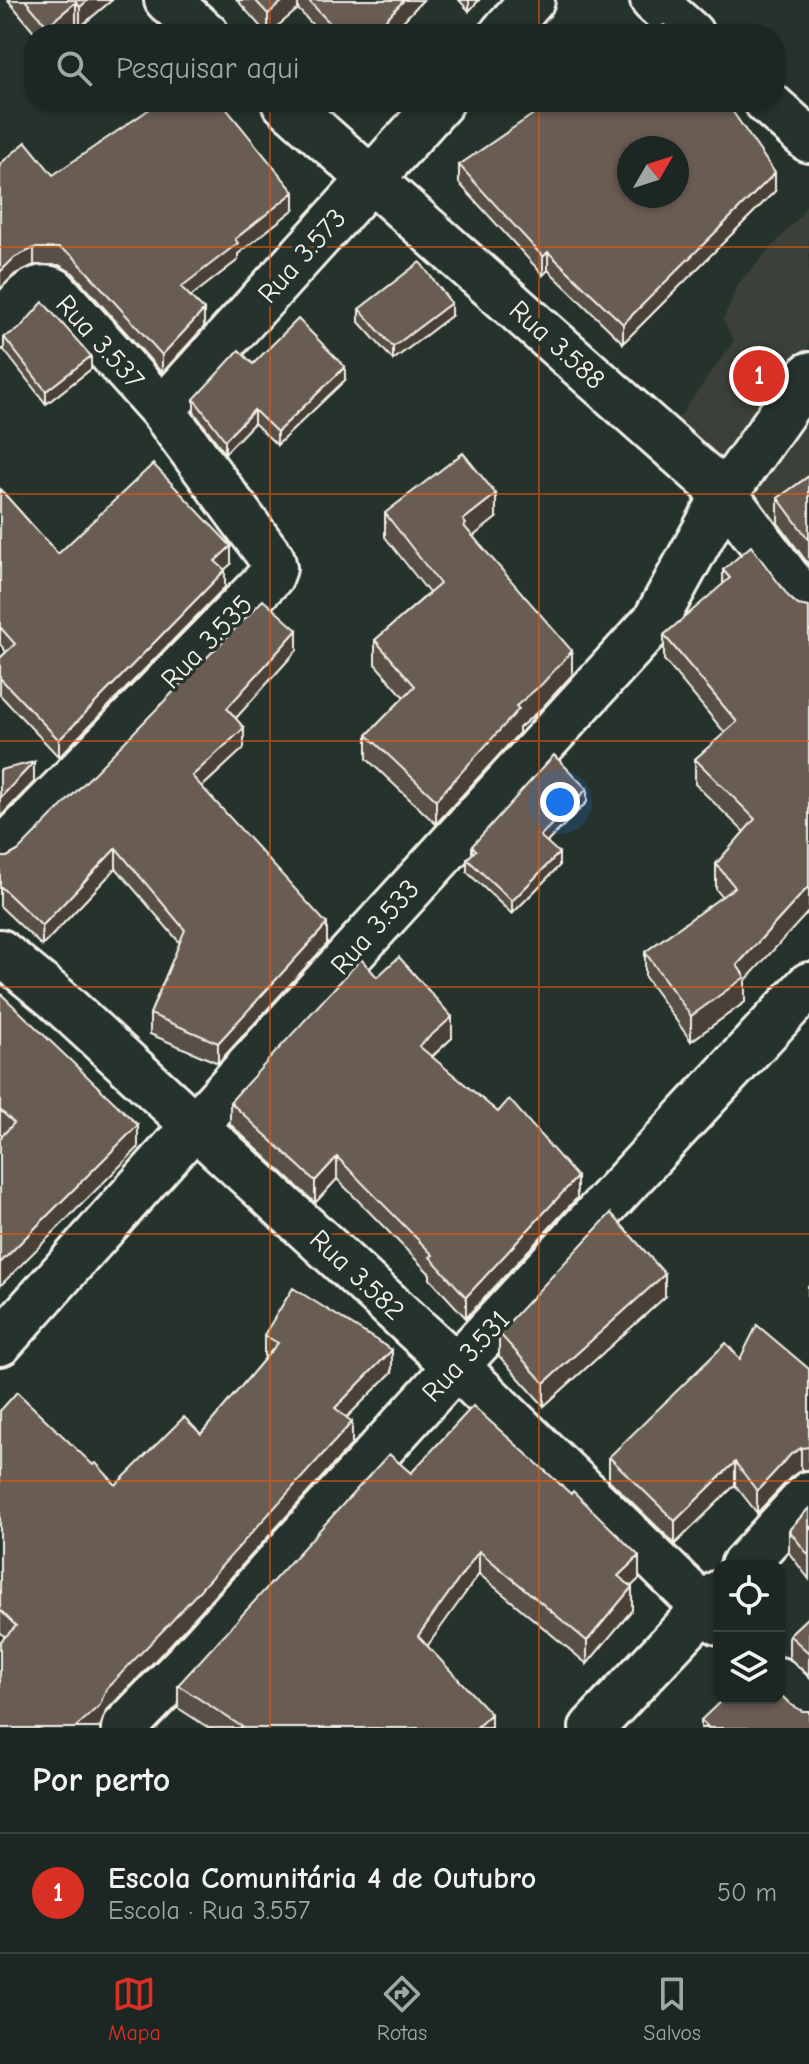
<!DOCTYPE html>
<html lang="pt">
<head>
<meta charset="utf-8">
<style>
  :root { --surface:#1c2622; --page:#252e2a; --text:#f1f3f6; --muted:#a0a5a5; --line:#3a4340; --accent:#d93025 }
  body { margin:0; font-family:"Comic Neue",sans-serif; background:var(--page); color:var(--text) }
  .controls { position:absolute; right:24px; bottom:24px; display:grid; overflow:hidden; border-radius:16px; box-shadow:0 2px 6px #0004 }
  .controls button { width:72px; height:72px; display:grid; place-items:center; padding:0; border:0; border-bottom:2px solid var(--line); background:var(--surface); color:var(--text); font:40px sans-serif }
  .compass { position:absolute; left:617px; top:136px; width:72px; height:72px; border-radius:50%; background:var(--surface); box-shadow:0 2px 6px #0004; rotate:51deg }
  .you { position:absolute; left:560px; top:802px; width:28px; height:28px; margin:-20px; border:6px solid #fff; border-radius:50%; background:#1a73e8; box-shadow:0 0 0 12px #1a73e833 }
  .badge { display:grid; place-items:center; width:52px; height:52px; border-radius:50%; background:var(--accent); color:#fff; font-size:26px; font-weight:700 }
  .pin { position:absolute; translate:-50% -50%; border:4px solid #fff; box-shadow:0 2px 8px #0006 }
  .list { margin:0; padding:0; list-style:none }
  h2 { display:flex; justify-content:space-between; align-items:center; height:104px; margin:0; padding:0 32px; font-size:34px }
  h2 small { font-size:26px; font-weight:400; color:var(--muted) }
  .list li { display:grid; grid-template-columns:52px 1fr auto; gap:24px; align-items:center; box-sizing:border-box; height:120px; padding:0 32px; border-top:2px solid var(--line) }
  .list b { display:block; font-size:30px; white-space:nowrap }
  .list p { margin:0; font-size:26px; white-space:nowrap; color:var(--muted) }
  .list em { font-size:26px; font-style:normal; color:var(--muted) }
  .icon { flex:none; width:44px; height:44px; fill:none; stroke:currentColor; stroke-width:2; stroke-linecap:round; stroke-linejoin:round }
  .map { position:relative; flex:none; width:809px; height:1728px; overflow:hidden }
  .search { position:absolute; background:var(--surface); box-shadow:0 2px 6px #0004; left:24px; right:24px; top:24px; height:88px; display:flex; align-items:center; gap:20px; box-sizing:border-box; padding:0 28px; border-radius:32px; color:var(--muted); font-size:30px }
  .sheet { height:224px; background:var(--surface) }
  nav { display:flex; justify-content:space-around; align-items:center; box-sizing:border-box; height:112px; border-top:2px solid var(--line); background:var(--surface); font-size:22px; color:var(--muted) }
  nav a { display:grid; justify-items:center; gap:4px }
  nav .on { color:var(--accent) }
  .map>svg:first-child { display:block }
</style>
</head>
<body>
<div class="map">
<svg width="809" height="1728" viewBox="0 0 809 1728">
  <rect width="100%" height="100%" fill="#26332d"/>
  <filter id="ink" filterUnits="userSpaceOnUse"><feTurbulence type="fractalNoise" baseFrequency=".0125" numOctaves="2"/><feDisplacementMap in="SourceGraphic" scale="16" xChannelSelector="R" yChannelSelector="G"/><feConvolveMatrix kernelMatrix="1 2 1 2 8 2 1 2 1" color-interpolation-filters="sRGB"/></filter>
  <g filter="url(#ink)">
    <!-- built -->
    <path fill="#3a3f38" d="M 809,201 L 809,584 L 671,428 L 734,341 L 723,320 L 738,284 L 799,217 Z"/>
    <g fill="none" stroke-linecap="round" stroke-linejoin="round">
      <defs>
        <path id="street" d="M 167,0 L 206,34
          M 653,0 L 691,34
          M 502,34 L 532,0
          M 284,102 L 725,494 L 809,607
          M 767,102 L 809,140
          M 0,326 C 15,310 30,281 54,290 L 162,410 L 272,559 L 274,568 L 271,576 L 0,853
          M 162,410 L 441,102
          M 0,952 L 56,998 L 456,1366 L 719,1622
          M 0,1343 L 195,1125 L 655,621 L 725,494 L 809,375
          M 743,1566 L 809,1494
          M 779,1680 L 809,1710
          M 124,1728 L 188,1662 L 456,1366 L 809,985
          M 592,1728 L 719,1593"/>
      </defs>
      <!-- street casing -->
      <use href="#street" stroke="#f4f1e8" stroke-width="50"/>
      <!-- street -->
      <use href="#street" stroke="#26332d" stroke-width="44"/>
    </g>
    <!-- wall -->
    <path fill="#594f47" stroke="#f4f1e8" stroke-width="2" d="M 8,0 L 112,0 L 80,27 L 76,23 L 63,34 L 36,34 Z
      M 237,0 L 423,0 L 391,34 L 321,34 L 298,9 L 267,34 Z
      M 459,0 L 479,0 L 469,11 Z
      M 459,165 L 775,191 L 623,343 L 548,270 L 543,275 L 459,183 Z
      M 53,175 L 294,209 L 238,254 L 238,260 L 191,296 L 204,327 L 162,373 L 73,273 L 59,265 L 34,265 L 15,274 Z
      M 359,309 L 451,316 L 393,360 L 359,322 Z
      M 4,337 L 91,369 L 46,404 L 4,350 Z
      M 253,364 L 345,380 L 277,445 L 254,423 L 225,453 L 194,412 L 194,399 Z
      M 809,476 L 809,565 L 778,523 L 778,498 Z
      M 0,489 L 58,554 L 231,564 L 225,569 L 225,587 L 59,757 L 0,695 L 0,658 L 6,652 L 0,644 Z
      M 385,513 L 496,518 L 473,536 L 572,675 L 542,708 L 519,728 L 519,733 L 436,824 L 367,759 L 367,735 L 404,697 L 375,664 L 375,640 L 429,593 L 385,537 Z
      M 723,570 L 789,597 L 798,605 L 745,981 L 745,1002 L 691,1041 L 645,977 L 645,952 L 722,897 L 716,889 L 716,864 L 744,832 L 695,784 L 695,759 L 725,733 L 664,660 L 664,635 L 723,585 Z
      M 297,650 L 236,718 L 244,748 L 202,787 L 327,944 L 218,1063 L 150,1034 L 150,1014 L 180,943 L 116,868 L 42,946 L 0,906 L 0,857 L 7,857 L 18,851 Z
      M 587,802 L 547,842 L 559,866 L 512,914 L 467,872 L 467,859 L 472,854 L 472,846 Z
      M 377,977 L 452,1038 L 432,1057 L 577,1198 L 466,1318 L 430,1279 L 430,1274 L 337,1179 L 315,1203 L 230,1124 L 230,1102 Z
      M 0,993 L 138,1148 L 2,1135 L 0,1133 Z
      M 809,1285 L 809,1309 L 808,1308 L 808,1286 Z
      M 665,1297 L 544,1406 L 499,1356 L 499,1333 Z
      M 264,1335 L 392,1372 L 346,1418 L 352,1444 L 170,1645 L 106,1711 L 98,1728 L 0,1728 L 5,1637 L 0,1632 L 0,1411 L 93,1465 L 116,1485 L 201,1434 L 266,1357 L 264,1356 Z
      M 740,1359 L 809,1369 L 809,1470 L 801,1470 L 791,1477 L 757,1513 L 735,1485 L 675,1544 L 609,1480 L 609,1457 Z
      M 411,1473 L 639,1579 L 631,1586 L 632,1610 L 587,1664 L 479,1574 L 427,1646 L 491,1728 L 209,1728 L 178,1708 L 178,1685 Z
      M 809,1508 L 809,1579 L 789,1553 L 789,1530 Z
      M 809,1616 L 809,1676 L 789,1658 L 789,1635 Z
      M 791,1705 L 802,1711 L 809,1728 L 701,1728 L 701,1720 Z"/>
    <!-- shaded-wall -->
    <path fill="#484039" stroke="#f4f1e8" stroke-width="2" d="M 88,0 L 112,0 L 80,27 L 80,7 Z
      M 284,0 L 298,0 L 298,9 L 268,34 L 268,14 Z
      M 404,0 L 423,0 L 391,34 L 372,34 Z
      M 469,0 L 479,0 L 469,11 Z
      M 76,2 L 76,23 L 63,34 L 47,34 L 47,26 Z
      M 775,173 L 775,191 L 623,343 L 623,324 Z
      M 294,192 L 294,209 L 238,254 L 238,260 L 181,304 L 181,287 L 235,239 Z
      M 34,248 L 34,265 L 15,274 L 0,289 L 0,272 L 15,257 Z
      M 548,252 L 548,270 L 543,275 L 543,257 Z
      M 451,303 L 451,316 L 393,360 L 393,347 Z
      M 204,310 L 204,327 L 162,373 L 162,355 Z
      M 91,356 L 91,369 L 46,404 L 46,391 Z
      M 345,367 L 345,380 L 277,445 L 277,432 Z
      M 254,410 L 254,423 L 225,453 L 225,440 Z
      M 496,494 L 496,518 L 466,542 L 463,520 Z
      M 231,546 L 231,564 L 215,578 L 215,561 Z
      M 225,570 L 225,587 L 59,757 L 59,740 Z
      M 297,630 L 297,650 L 227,728 L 227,708 Z
      M 572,651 L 572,675 L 542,708 L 519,728 L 519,733 L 436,824 L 436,800 L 516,706 Z
      M 244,728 L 244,748 L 192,796 L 192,776 Z
      M 34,762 L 34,782 L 0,817 L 0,798 Z
      M 587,789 L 587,802 L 540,849 L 540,836 Z
      M 116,848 L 116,868 L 42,946 L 42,926 Z
      M 559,853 L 559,866 L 512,914 L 512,901 Z
      M 809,886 L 809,911 L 745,981 L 745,1002 L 691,1041 L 691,1016 Z
      M 327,924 L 327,944 L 218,1063 L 218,1043 Z
      M 452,1017 L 452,1038 L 419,1068 L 419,1046 Z
      M 138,1125 L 138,1148 L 0,1286 L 0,1263 Z
      M 337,1157 L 337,1179 L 315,1203 L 315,1181 Z
      M 577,1177 L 577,1198 L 466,1318 L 466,1297 Z
      M 665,1274 L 665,1297 L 544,1406 L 544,1383 Z
      M 392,1350 L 392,1372 L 335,1429 L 335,1408 Z
      M 352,1422 L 352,1444 L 170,1645 L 106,1711 L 100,1727 L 98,1728 L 75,1728 L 106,1689 Z
      M 801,1448 L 801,1470 L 791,1477 L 757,1513 L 757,1491 L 791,1454 Z
      M 735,1462 L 735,1485 L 675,1544 L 675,1521 Z
      M 479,1551 L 479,1574 L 418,1659 L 418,1636 Z
      M 639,1556 L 639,1579 L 618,1599 L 618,1576 Z
      M 632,1587 L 632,1610 L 587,1664 L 587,1641 Z
      M 491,1714 L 491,1728 L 476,1728 Z"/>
    <!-- building -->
    <path fill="#675c52" stroke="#f4f1e8" stroke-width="2" fill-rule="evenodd" d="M 25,0 L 88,0 L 80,7 L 76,2 L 47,26 Z
      M 255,0 L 284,0 L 268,14 Z
      M 308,0 L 404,0 L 372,34 L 340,34 Z
      M 664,25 L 676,34 L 651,34 Z
      M 160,102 L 221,102 L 294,192 L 235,239 L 238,243 L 181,287 L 204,310 L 162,355 L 73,256 L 59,248 L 34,248 L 15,257 L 0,272 L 0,164 L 26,142 L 53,175 Z
      M 551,102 L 726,102 L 775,173 L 623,324 L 548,252 L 543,257 L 459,165 ZM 629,148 L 677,148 L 677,196 L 629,196 Z
      M 420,262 L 451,303 L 393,347 L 359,309 Z
      M 43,302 L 91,356 L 46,391 L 4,337 L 19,329 Z
      M 298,319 L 345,367 L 277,432 L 254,410 L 225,440 L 194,399 L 239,350 L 253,364 Z
      M 463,453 L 496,494 L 463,520 L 466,524 L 464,526 L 572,651 L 542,684 L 516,706 L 519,709 L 436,800 L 367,735 L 415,686 L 375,640 L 440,584 L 385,513 Z
      M 153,464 L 231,546 L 215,561 L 225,570 L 59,740 L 0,678 L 0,658 L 15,644 L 0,627 L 0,489 L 58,554 Z
      M 809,476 L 809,540 L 778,498 Z
      M 751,546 L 789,597 L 798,605 L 809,607 L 809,886 L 737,965 L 745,977 L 691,1016 L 645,952 L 735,887 L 716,864 L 755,819 L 695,759 L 737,722 L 664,635 L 730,578 L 723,570 Z
      M 263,600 L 297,630 L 227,708 L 244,728 L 192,776 L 327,924 L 218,1043 L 150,1014 L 185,930 L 116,848 L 42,926 L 0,886 L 0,857 L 7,857 L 18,851 Z
      M 554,755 L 587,789 L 540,836 L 559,853 L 512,901 L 467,859 L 476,850 L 472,846 Z
      M 34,762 L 0,798 L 0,770 Z
      M 399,957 L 452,1017 L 419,1046 L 498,1112 L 509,1099 L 577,1177 L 466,1297 L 430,1257 L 433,1255 L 337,1157 L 315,1181 L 230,1102 L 361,959 L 377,977 Z
      M 0,993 L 138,1125 L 0,1263 L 0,1138 L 14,1123 L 0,1110 Z
      M 611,1213 L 665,1274 L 544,1383 L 499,1333 Z
      M 293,1288 L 392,1350 L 335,1408 L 352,1422 L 170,1623 L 106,1689 L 100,1705 L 75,1728 L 0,1728 L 0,1642 L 16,1626 L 0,1610 L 0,1411 L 17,1392 L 93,1465 L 96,1463 L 116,1485 L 184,1417 L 201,1434 L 278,1343 L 264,1335 Z
      M 757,1325 L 809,1369 L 809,1447 L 801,1448 L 791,1454 L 757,1491 L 735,1462 L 675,1521 L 609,1457 L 726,1343 L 740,1359 Z
      M 473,1406 L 571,1494 L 573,1491 L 639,1556 L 618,1576 L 632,1587 L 587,1641 L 479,1551 L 418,1636 L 491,1714 L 476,1728 L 244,1728 L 178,1685 L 389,1454 L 411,1473 Z
      M 809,1508 L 809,1556 L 789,1530 Z
      M 809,1616 L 809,1653 L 789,1635 Z
      M 779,1693 L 791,1705 L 802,1711 L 809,1711 L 809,1728 L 709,1728 L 701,1720 L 724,1698 L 779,1698 Z"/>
  </g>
  <!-- grid -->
  <path fill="none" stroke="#e8590c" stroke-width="2" stroke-opacity="0.55" d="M 270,0 L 270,34M 539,0 L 539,34M 270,102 L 270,1728M 539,102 L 539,1728M 0,247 L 809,247M 0,494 L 809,494M 0,741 L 809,741M 0,987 L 809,987M 0,1234 L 809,1234M 0,1481 L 809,1481"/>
  <g text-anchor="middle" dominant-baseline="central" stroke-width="7" stroke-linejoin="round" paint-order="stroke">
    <!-- street labels -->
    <g font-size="28" fill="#f4f1e8" stroke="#26332d">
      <text transform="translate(302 256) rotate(-48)">Rua 3.573</text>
      <text transform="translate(100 342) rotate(48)">Rua 3.537</text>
      <text transform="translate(557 345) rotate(42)">Rua 3.588</text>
      <text transform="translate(207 642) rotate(-46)">Rua 3.535</text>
      <text transform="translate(375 927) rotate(-48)">Rua 3.533</text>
      <text transform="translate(357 1275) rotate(43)">Rua 3.582</text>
      <text transform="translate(466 1356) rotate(-47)">Rua 3.531</text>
    </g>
  </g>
</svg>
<div class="controls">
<button><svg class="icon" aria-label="locate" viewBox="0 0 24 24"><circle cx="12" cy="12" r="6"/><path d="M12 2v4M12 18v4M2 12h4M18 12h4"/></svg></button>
<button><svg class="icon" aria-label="layers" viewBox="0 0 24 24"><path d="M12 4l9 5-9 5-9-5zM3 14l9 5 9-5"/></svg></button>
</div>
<svg class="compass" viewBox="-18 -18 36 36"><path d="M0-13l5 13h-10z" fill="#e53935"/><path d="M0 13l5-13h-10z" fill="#a0a5a5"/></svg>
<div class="you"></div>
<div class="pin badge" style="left:759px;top:376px">1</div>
<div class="search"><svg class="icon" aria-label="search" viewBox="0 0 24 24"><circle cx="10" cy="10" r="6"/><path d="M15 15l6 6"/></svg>Pesquisar aqui</div>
</div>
<section class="sheet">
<h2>Por perto<small></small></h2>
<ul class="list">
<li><span class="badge">1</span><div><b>Escola Comunitária 4 de Outubro</b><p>Escola · Rua 3.557</p></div><em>50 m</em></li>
</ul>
</section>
<nav>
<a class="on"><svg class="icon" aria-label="map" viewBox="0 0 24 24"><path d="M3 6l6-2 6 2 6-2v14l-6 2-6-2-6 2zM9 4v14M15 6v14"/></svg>Mapa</a>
<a><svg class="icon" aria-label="directions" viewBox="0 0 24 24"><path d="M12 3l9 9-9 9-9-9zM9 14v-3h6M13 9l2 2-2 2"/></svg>Rotas</a>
<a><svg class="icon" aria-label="saved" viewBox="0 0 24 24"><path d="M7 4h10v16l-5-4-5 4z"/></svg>Salvos</a>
</nav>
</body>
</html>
